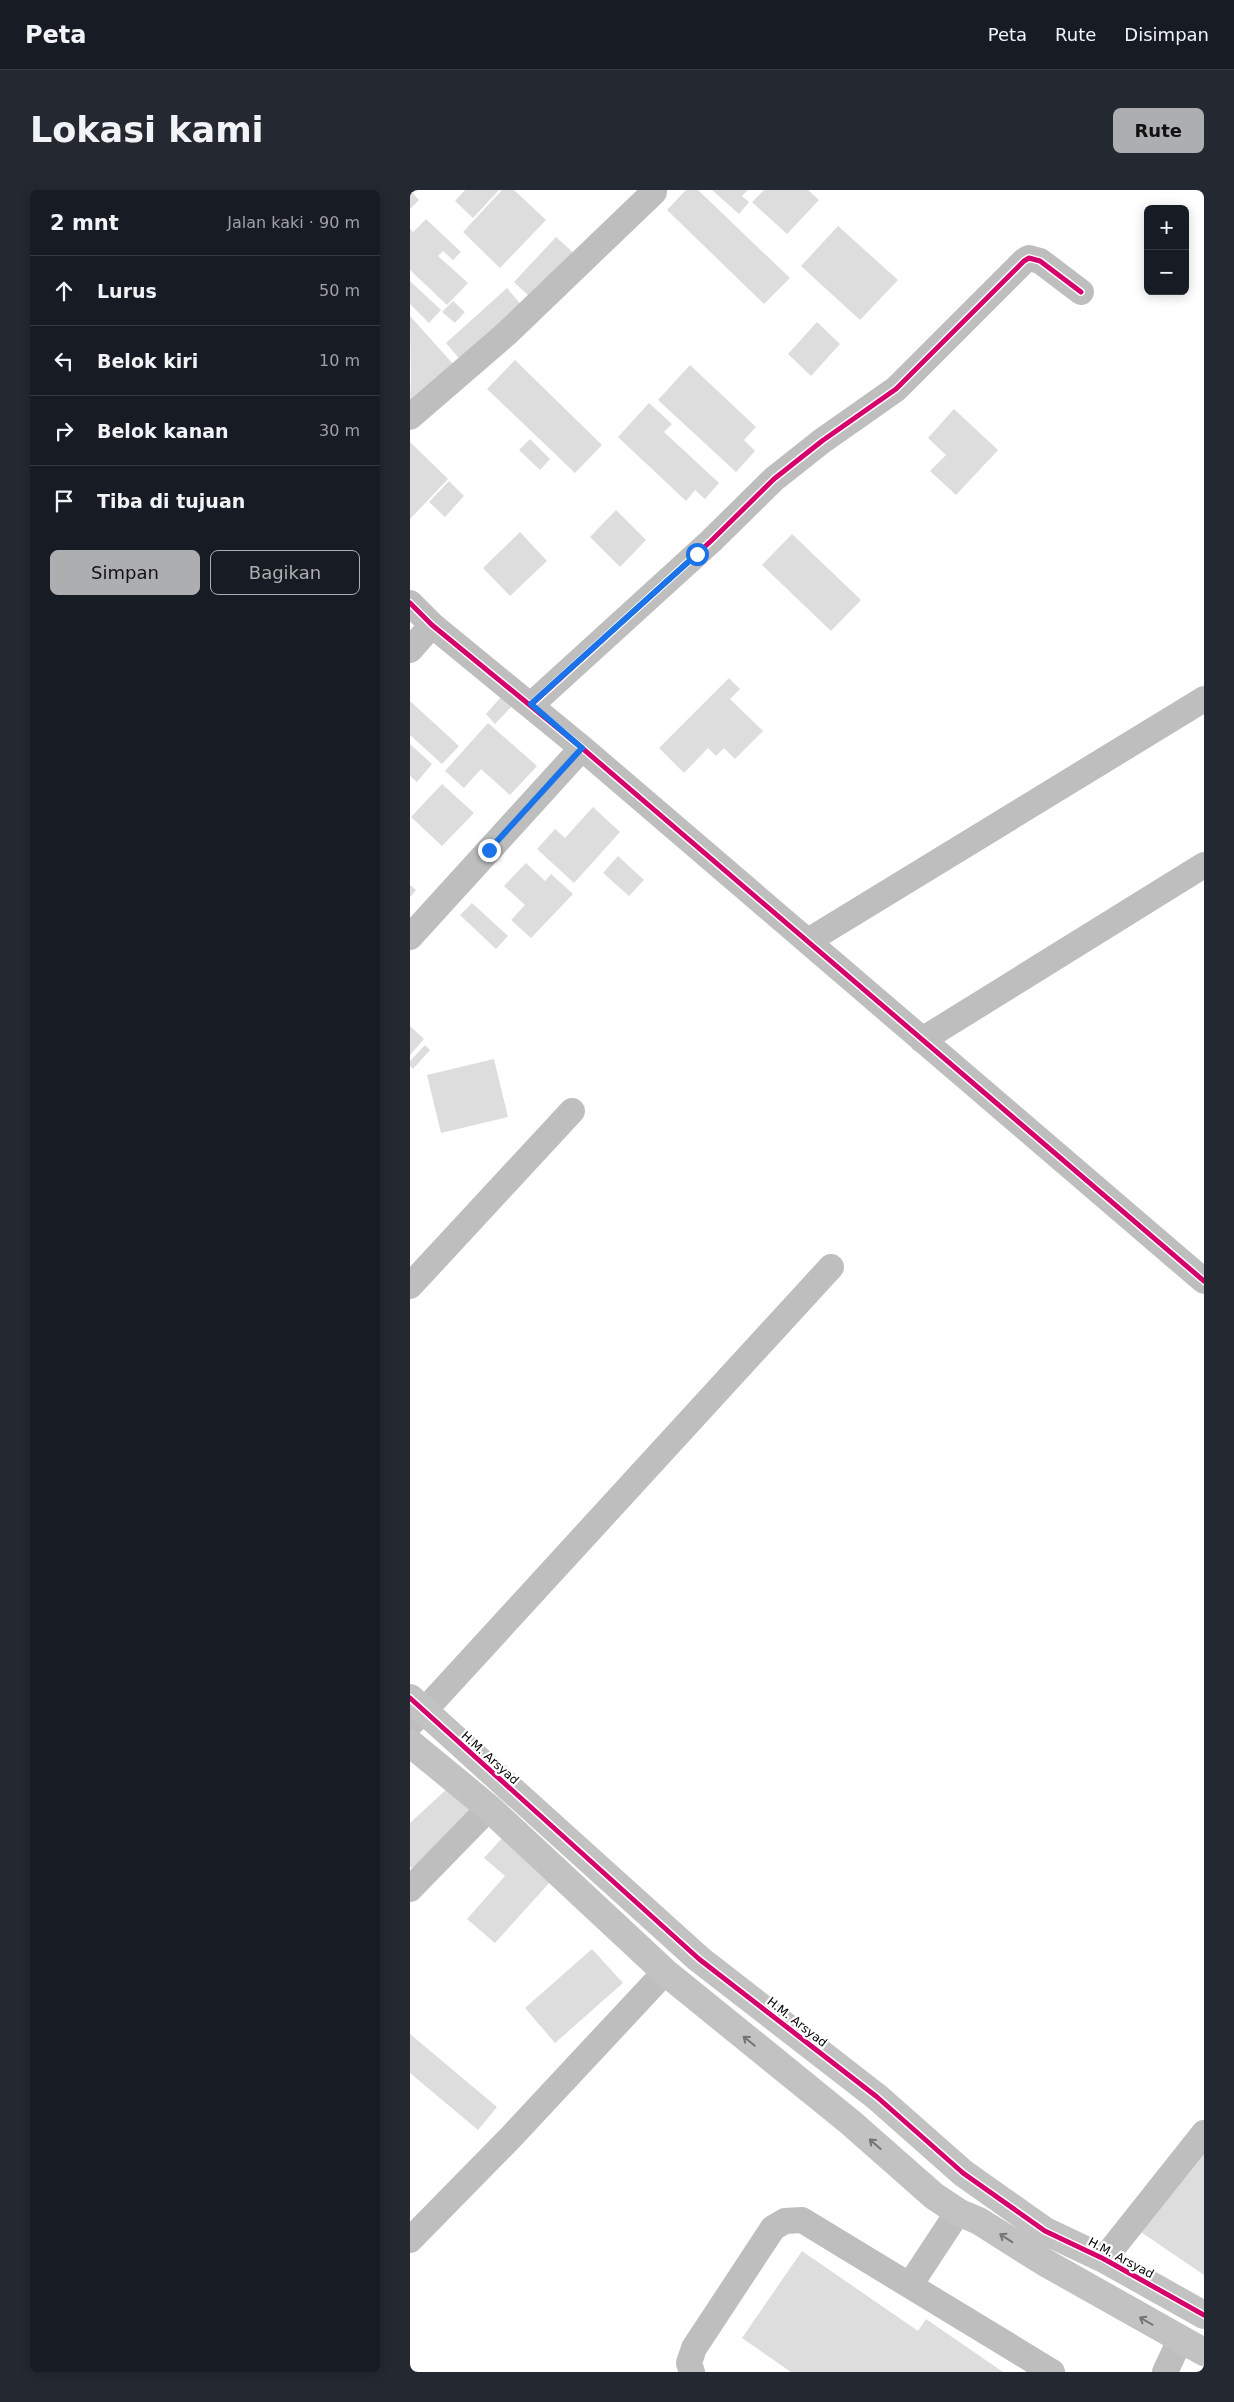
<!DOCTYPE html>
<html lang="id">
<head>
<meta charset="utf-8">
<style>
  :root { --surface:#171b24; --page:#242831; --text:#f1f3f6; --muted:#9ea1a6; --line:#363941; --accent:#adaeaf }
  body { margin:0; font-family:"DejaVu Sans",sans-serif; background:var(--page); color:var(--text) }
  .controls { position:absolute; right:15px; top:15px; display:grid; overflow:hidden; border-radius:8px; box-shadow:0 2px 12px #0003 }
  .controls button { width:45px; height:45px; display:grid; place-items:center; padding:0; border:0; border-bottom:1px solid var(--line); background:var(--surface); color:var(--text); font:25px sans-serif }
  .stop { position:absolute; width:15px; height:15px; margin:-11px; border:4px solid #1a73e8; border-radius:50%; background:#fff }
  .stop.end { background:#1a73e8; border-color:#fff; box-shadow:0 1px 5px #0008 }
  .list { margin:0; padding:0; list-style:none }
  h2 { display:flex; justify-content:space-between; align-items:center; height:65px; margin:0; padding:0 20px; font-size:21px }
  h2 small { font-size:16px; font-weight:400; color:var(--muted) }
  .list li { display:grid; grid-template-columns:32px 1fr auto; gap:15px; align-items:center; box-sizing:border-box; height:70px; padding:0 20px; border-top:1px solid var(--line) }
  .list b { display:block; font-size:19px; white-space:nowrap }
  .list em { font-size:16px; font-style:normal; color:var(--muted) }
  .actions { display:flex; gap:10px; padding:15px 20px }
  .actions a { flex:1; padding:11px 0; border:1px solid var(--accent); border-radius:8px; text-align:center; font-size:18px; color:var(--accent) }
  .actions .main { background:var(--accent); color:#111 }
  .icon { flex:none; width:28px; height:28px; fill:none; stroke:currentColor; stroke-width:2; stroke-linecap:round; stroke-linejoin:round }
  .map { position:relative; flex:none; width:794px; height:2182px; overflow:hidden; border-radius:8px }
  header { display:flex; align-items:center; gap:30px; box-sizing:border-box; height:70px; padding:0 25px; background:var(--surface); border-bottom:1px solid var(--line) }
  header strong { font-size:24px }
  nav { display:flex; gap:28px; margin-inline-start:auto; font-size:18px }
  .intro { display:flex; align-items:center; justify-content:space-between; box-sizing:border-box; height:120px; padding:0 30px }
  h1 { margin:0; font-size:35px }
  .button { padding:12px 22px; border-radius:8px; background:var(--accent); color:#111; font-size:18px; font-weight:700 }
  main { display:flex; gap:30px; padding:0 30px }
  aside { flex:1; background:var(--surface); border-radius:8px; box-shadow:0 2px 12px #0003 }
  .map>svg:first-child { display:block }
</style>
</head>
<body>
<header>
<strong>Peta</strong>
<nav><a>Peta</a><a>Rute</a><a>Disimpan</a></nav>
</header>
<div class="intro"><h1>Lokasi kami</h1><a class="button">Rute</a></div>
<main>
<aside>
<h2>2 mnt<small>Jalan kaki · 90 m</small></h2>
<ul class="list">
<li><svg class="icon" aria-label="ahead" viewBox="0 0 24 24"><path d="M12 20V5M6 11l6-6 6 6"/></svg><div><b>Lurus</b></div><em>50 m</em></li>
<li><svg class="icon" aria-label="left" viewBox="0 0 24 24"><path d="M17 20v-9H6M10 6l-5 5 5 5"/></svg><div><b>Belok kiri</b></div><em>10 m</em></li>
<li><svg class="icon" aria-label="right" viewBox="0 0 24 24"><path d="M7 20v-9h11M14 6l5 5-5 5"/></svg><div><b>Belok kanan</b></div><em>30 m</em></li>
<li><svg class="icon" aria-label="arrive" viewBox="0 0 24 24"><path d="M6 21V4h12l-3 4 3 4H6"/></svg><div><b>Tiba di tujuan</b></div></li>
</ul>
<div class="actions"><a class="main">Simpan</a><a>Bagikan</a></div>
</aside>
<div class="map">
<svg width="794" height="2182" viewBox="0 0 794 2182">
  <rect width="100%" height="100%" fill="#fff"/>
  <!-- building -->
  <path fill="#ddd" d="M 0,0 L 9,10 L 0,19 Z
    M 55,0 L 89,0 L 63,28 L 45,11 Z
    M 92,0 L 104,0 L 136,30 L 90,78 L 53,42 Z
    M 276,0 L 288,0 L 380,88 L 354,114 L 257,20 Z
    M 302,0 L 338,0 L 332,6 L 339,12 L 329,24 Z
    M 354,0 L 398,0 L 409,10 L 377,44 L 342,12 Z
    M 16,29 L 51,62 L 43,70 L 33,61 L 28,66 L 58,93 L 37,115 L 0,80 L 0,39 L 3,42 Z
    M 428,36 L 488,90 L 450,130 L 391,76 Z
    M 146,47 L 166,65 L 123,110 L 104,92 Z
    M 0,91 L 31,120 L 19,133 L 0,114 Z
    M 97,98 L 114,118 L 53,173 L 36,153 Z
    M 43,111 L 55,122 L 45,133 L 32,122 Z
    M 0,126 L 44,175 L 0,215 L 1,189 Z
    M 407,132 L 430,154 L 401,186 L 378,164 Z
    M 105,170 L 192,255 L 165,283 L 77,199 Z
    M 280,175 L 346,237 L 334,250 L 345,261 L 326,282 L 248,210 Z
    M 239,213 L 262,234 L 254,242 L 309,293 L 295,309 L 285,300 L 276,311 L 208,247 Z
    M 544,219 L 588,260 L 546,305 L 520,281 L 536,265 L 518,248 Z
    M 120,249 L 140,269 L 130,280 L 109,260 Z
    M 0,252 L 38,289 L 0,329 Z
    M 39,291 L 54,306 L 35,327 L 19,312 Z
    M 206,320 L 236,350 L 210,377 L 180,347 Z
    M 110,342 L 137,371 L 100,406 L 73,378 Z
    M 382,344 L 451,410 L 421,441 L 352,375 Z
    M 319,488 L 330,499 L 320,509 L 353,541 L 325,569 L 314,558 L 306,566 L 298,558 L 274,583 L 249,558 Z
    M 92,506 L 102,516 L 85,534 L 76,524 Z
    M 0,511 L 49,556 L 32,574 L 0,545 Z
    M 78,533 L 127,576 L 100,605 L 71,579 L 54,598 L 35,581 Z
    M 0,554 L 22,574 L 7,592 L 0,586 Z
    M 32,594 L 64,623 L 32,656 L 1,627 Z
    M 183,617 L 210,642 L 164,693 L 127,659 L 145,639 L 155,648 Z
    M 208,666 L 234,690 L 219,706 L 193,683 Z
    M 116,673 L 135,691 L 141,684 L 163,704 L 121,748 L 101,730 L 115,715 L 94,696 Z
    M 0,695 L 6,700 L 0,707 Z
    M 62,713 L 98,746 L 86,759 L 50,725 Z
    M 0,836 L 14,849 L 0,865 Z
    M 15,855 L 20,860 L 3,879 L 0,876 L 0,871 Z
    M 84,869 L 98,927 L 31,943 L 17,885 Z
    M 39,1597 L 64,1625 L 3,1680 L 0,1676 L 0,1633 Z
    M 92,1648 L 141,1691 L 85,1753 L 57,1729 L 95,1686 L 74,1668 Z
    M 182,1759 L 213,1793 L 145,1853 L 115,1818 Z
    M 0,1844 L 87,1917 L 68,1940 L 0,1883 Z
    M 794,1955 L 794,2085 L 728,2040 Z
    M 392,2061 L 508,2141 L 516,2129 L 593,2182 L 381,2182 L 332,2148 Z"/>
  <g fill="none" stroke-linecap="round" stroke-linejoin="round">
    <!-- street -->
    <path stroke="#bebebe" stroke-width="26" d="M 0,227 L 96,144 L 244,2
      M 0,413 L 22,435 L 172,558 L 794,1091
      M 0,460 L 22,435
      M 121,515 L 301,351 L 364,289 L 412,251 L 486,199 L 614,71 L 619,68 L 630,71 L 671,102
      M 0,747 L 172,558
      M 398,751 L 794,509
      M 512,850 L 794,675
      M 0,1096 L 162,921
      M 0,1534 L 14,1521 L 421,1077
      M 0,1699 L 79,1618
      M 0,2050 L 102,1946 L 255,1782
      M 694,2069 L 794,1943
      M 500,2095 L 548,2022
      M 282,2182 L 279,2173 L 284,2158 L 363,2038 L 375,2031 L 392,2030 L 642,2182
      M 755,2182 L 770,2150"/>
    <!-- secondary -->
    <path stroke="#c2c2c2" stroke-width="28" d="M 0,1508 L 289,1769 L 467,1907 L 553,1983 L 635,2041 L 694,2069 L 794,2125
      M 0,1553 L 79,1618 L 255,1782 L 440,1932 L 524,2006 L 548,2022 L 569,2031 L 634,2072 L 794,2162"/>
    <defs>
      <path id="cycleway" d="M 0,413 L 22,435 L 172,558 L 794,1091
        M 121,515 L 301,351 L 364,289 L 412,251 L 486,199 L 614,71 L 619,68 L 630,71 L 671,102
        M 0,1508 L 289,1769 L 467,1907 L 553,1983 L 635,2041 L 694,2069 L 794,2125"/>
    </defs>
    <!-- cycleway casing -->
    <use href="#cycleway" stroke="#fff" stroke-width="8"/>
    <!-- cycleway -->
    <use href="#cycleway" stroke="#d6006c" stroke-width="5"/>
  </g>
  <!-- one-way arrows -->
  <defs><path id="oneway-shaft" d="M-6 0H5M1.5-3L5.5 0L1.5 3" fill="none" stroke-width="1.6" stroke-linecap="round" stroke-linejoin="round" transform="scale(1.25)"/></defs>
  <g stroke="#747474">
    <use href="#oneway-shaft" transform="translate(339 1851) rotate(-141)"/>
    <use href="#oneway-shaft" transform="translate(465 1954) rotate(-139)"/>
    <use href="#oneway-shaft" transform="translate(596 2048) rotate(-147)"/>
    <use href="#oneway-shaft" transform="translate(736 2131) rotate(-150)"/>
  </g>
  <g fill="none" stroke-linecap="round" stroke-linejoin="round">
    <!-- route -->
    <path stroke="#1a73e8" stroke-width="6" d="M 79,660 L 172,558 L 121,514 L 287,364"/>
  </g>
  <g text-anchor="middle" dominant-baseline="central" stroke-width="4.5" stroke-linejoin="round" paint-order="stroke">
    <!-- street labels -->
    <g font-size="12" fill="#000" stroke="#fff">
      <text transform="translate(80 1568) rotate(42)">H.M. Arsyad</text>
      <text transform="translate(387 1832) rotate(38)">H.M. Arsyad</text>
      <text transform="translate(711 2068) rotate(28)">H.M. Arsyad</text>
    </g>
  </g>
</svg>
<div class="controls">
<button>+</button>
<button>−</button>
</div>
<div class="stop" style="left:287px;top:364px"></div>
<div class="stop end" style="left:79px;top:660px"></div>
</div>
</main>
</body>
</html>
